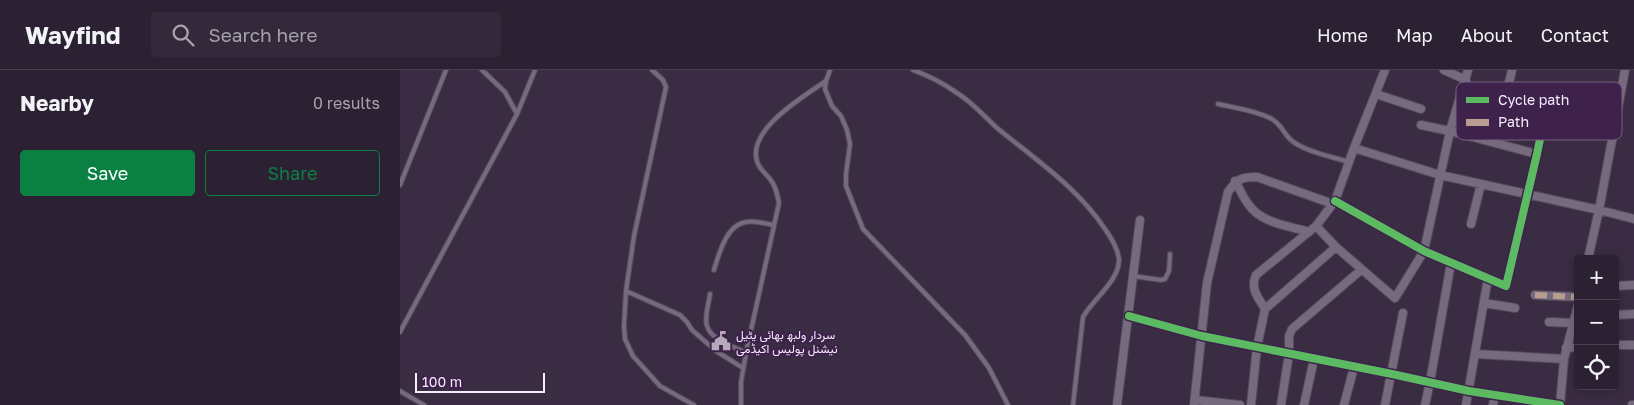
<!DOCTYPE html>
<html lang="en">
<head>
<meta charset="utf-8">
<style>
  :root { --surface:#2c2132; --page:#34293a; --text:#f1f3f6; --muted:#a6a3ac; --line:#483e4d; --accent:#0b8043 }
  body { margin:0; font-family:"Golos Text",Vazirmatn,sans-serif; background:var(--page); color:var(--text) }
  .controls { position:absolute; right:15px; bottom:15px; display:grid; overflow:hidden; border-radius:5px; box-shadow:0 2px 8px #0003 }
  .controls button { width:45px; height:45px; display:grid; place-items:center; padding:0; border:0; border-bottom:1px solid var(--line); background:var(--surface); color:var(--text); font:25px sans-serif }
  .scale { position:absolute; left:15px; bottom:12px; width:130px; box-sizing:border-box; padding-left:5px; border:2px solid #f7ecfc; border-top:0; font-size:14px; line-height:18px; white-space:nowrap; color:#f7ecfc; -webkit-text-stroke:4px #3e224c; paint-order:stroke }
  .list { margin:0; padding:0; list-style:none }
  h2 { display:flex; justify-content:space-between; align-items:center; height:65px; margin:0; padding:0 20px; font-size:21px }
  h2 small { font-size:16px; font-weight:400; color:var(--muted) }
  .actions { display:flex; gap:10px; padding:15px 20px }
  .actions a { flex:1; padding:11px 0; border:1px solid var(--accent); border-radius:5px; text-align:center; font-size:18px; color:var(--accent) }
  .actions .main { background:var(--accent); color:#fff }
  .icon { flex:none; width:28px; height:28px; fill:none; stroke:currentColor; stroke-width:2; stroke-linecap:round; stroke-linejoin:round }
  .map { position:relative; flex:none; width:1234px; height:335px; overflow:hidden }
  header { display:flex; align-items:center; gap:30px; box-sizing:border-box; height:70px; padding:0 25px; background:var(--surface); border-bottom:1px solid var(--line) }
  header strong { font-size:24px }
  nav { display:flex; gap:28px; margin-inline-start:auto; font-size:18px }
  .search { width:350px; height:45px; background:var(--page); display:flex; align-items:center; gap:12px; box-sizing:border-box; padding:0 18px; border-radius:5px; color:var(--muted); font-size:19px }
  main { display:flex }
  aside { flex:1; background:var(--surface) }
  .map>svg:first-child { display:block }
</style>
</head>
<body>
<header>
<strong>Wayfind</strong>
<div class="search"><svg class="icon" aria-label="search" viewBox="0 0 24 24"><circle cx="10" cy="10" r="6"/><path d="M15 15l6 6"/></svg>Search here</div>
<nav><a>Home</a><a>Map</a><a>About</a><a>Contact</a></nav>
</header>
<main>
<aside>
<h2>Nearby<small>0 results</small></h2>
<ul class="list">
</ul>
<div class="actions"><a class="main">Save</a><a>Share</a></div>
</aside>
<div class="map">
<svg width="1234" height="335" viewBox="0 0 1234 335">
  <rect width="100%" height="100%" fill="#3a2c42"/>
  <g fill="none" stroke-linecap="round" stroke-linejoin="round">
    <defs>
      <path id="lane" d="M 82,0 L 105,22 L 117,44
        M 252,0 L 263,10 L 266,17 L 234,166 L 226,221 L 224,256 L 225,269 L 233,286 L 260,316 L 294,335
        M 430,0 L 426,11 L 425,19 L 432,36 L 441,46 L 447,60 L 450,74 L 446,104 L 446,116 L 463,159 L 565,265 L 589,298 L 608,335
        M 513,0 C 529,6 543,13 557,23 C 572,32 584,46 597,58 C 635,89 677,117 705,159 C 711,168 718,178 719,190 C 719,211 693,229 683,247 L 673,335
        M 818,34 C 835,38 854,40 870,48 C 881,53 883,63 891,70 C 903,81 933,87 949,92
        M 0,115 L 46,0
        M 314,200 C 319,184 326,155 346,152 C 355,150 366,154 374,155
        M 733,206 L 761,210 L 765,209 L 769,201 L 770,184
        M 226,221 L 280,245 L 287,252 L 292,260 L 316,281 L 343,298
        M 310,224 C 309,233 304,247 307,256 C 311,270 333,276 346,283
        M 0,262 L 117,44 L 135,0
        M 0,321 L 24,335
        M 341,335 L 341,312 L 346,283 L 379,133 C 377,124 376,116 370,109 C 366,104 360,99 358,94 C 344,61 403,27 426,11"/>
      <path id="street" d="M 1044,0 L 1066,10
        M 976,24 L 1021,39
        M 1061,25 L 1104,33 L 1177,51
        M 1104,33 L 1112,0
        M 1021,55 L 1050,61 L 1137,84
        M 954,78 L 1040,105 L 1199,140 L 1234,149
        M 835,111 C 840,119 843,128 849,135 C 861,153 889,156 909,162
        M 935,131 L 1024,181 L 1106,216 L 1137,84 L 1148,30
        M 1071,154 L 1081,114
        M 916,156 L 936,177 L 995,228 L 1024,181 L 1050,61 L 1068,0
        M 1188,189 L 1199,140 L 1225,0
        M 1215,216 L 1234,215
        M 1135,225 L 1178,227
        M 1084,233 L 1115,238
        M 865,239 C 858,227 850,219 856,205 L 916,156 L 935,131 L 954,78 L 985,0
        M 1215,245 L 1234,244
        M 729,246 L 802,266 L 992,304 L 1069,321 L 1160,335
        M 1149,252 L 1173,253
        M 1215,275 L 1234,275
        M 1166,278 L 1178,277
        M 1075,284 L 1164,289
        M 795,330 L 840,335
        M 717,335 L 740,150
        M 794,335 L 807,213 L 828,122 C 837,109 841,107 857,107 L 933,134
        M 851,335 L 857,277 L 865,239 L 936,177
        M 881,335 L 889,284 L 889,266 L 892,259 L 961,200
        M 904,335 L 914,289
        M 944,335 L 954,297
        M 985,335 L 1003,243
        M 1025,335 L 1030,312 L 1051,193
        M 1066,335 L 1088,208
        M 1093,335 L 1095,325
        M 1160,335 L 1164,289 L 1178,235
        M 1232,335 L 1234,335"/>
    </defs>
    <!-- lane casing -->
    <use href="#lane" stroke="#55495a" stroke-width="6"/>
    <!-- street casing -->
    <use href="#street" stroke="#55495a" stroke-width="10"/>
    <!-- lane -->
    <use href="#lane" stroke="#766b7e" stroke-width="4"/>
    <!-- street -->
    <use href="#street" stroke="#766b7e" stroke-width="8"/>
    <!-- quiet -->
    <path stroke="#b99d93" stroke-width="6" stroke-dasharray="12 6" stroke-linecap="butt" d="M 1135,225 L 1178,227"/>
    <defs>
      <path id="cycleway" d="M 935,131 L 1024,181 L 1106,216 L 1137,84 L 1148,30
        M 729,246 L 802,266 L 992,304 L 1069,321 L 1160,335"/>
    </defs>
    <!-- cycleway casing -->
    <use href="#cycleway" stroke="#3e224c" stroke-width="11"/>
    <!-- cycleway -->
    <use href="#cycleway" stroke="#5cba63" stroke-width="8"/>
  </g>
  <!-- icons -->
  <defs>
    <symbol id="civic-bare" viewBox="-9 -9 18 18"><path d="M-.6-6.5H3V-4.5H.6V-3L4-1V1h2V6H-6V1h2V-1L-.6-3ZM-1.2 2.5V6h2.4V2.5Z" fill="#b5a9bb" stroke="#3e224c" stroke-width="2.5" paint-order="stroke"/></symbol>
  </defs>
  <g fill-rule="evenodd">
    <use href="#civic-bare" x="307" y="257" width="28" height="28"/>
  </g>
  <g text-anchor="middle" dominant-baseline="central" stroke-width="4" stroke-linejoin="round" paint-order="stroke">
    <!-- poi labels -->
    <g font-size="12" fill="#f7ecfc" stroke="#3e224c" text-anchor="start">
      <text x="336" y="264">سردار ولبھ بھائی پٹیل<tspan x="336" dy="14">نیشنل پولیس اکیڈمی</tspan></text>
    </g>
  </g>
  <!-- legend -->
  <rect x="1056" y="12" width="166" height="58" rx="8" fill="#3e224c" stroke="#765f81" stroke-width="1"/>
  <rect x="1066" y="27" width="23" height="6" fill="#5cba63"/>
  <rect x="1066" y="49" width="23" height="7" fill="#b99d93"/>
  <g font-size="14" fill="#f7ecfc">
    <text x="1098" y="35">Cycle path</text>
    <text x="1098" y="57">Path</text>
  </g>
</svg>
<div class="controls">
<button>+</button>
<button>−</button>
<button><svg class="icon" aria-label="locate" viewBox="0 0 24 24"><circle cx="12" cy="12" r="6"/><path d="M12 2v4M12 18v4M2 12h4M18 12h4"/></svg></button>
</div>
<div class="scale">100 m</div>
</div>
</main>
</body>
</html>
